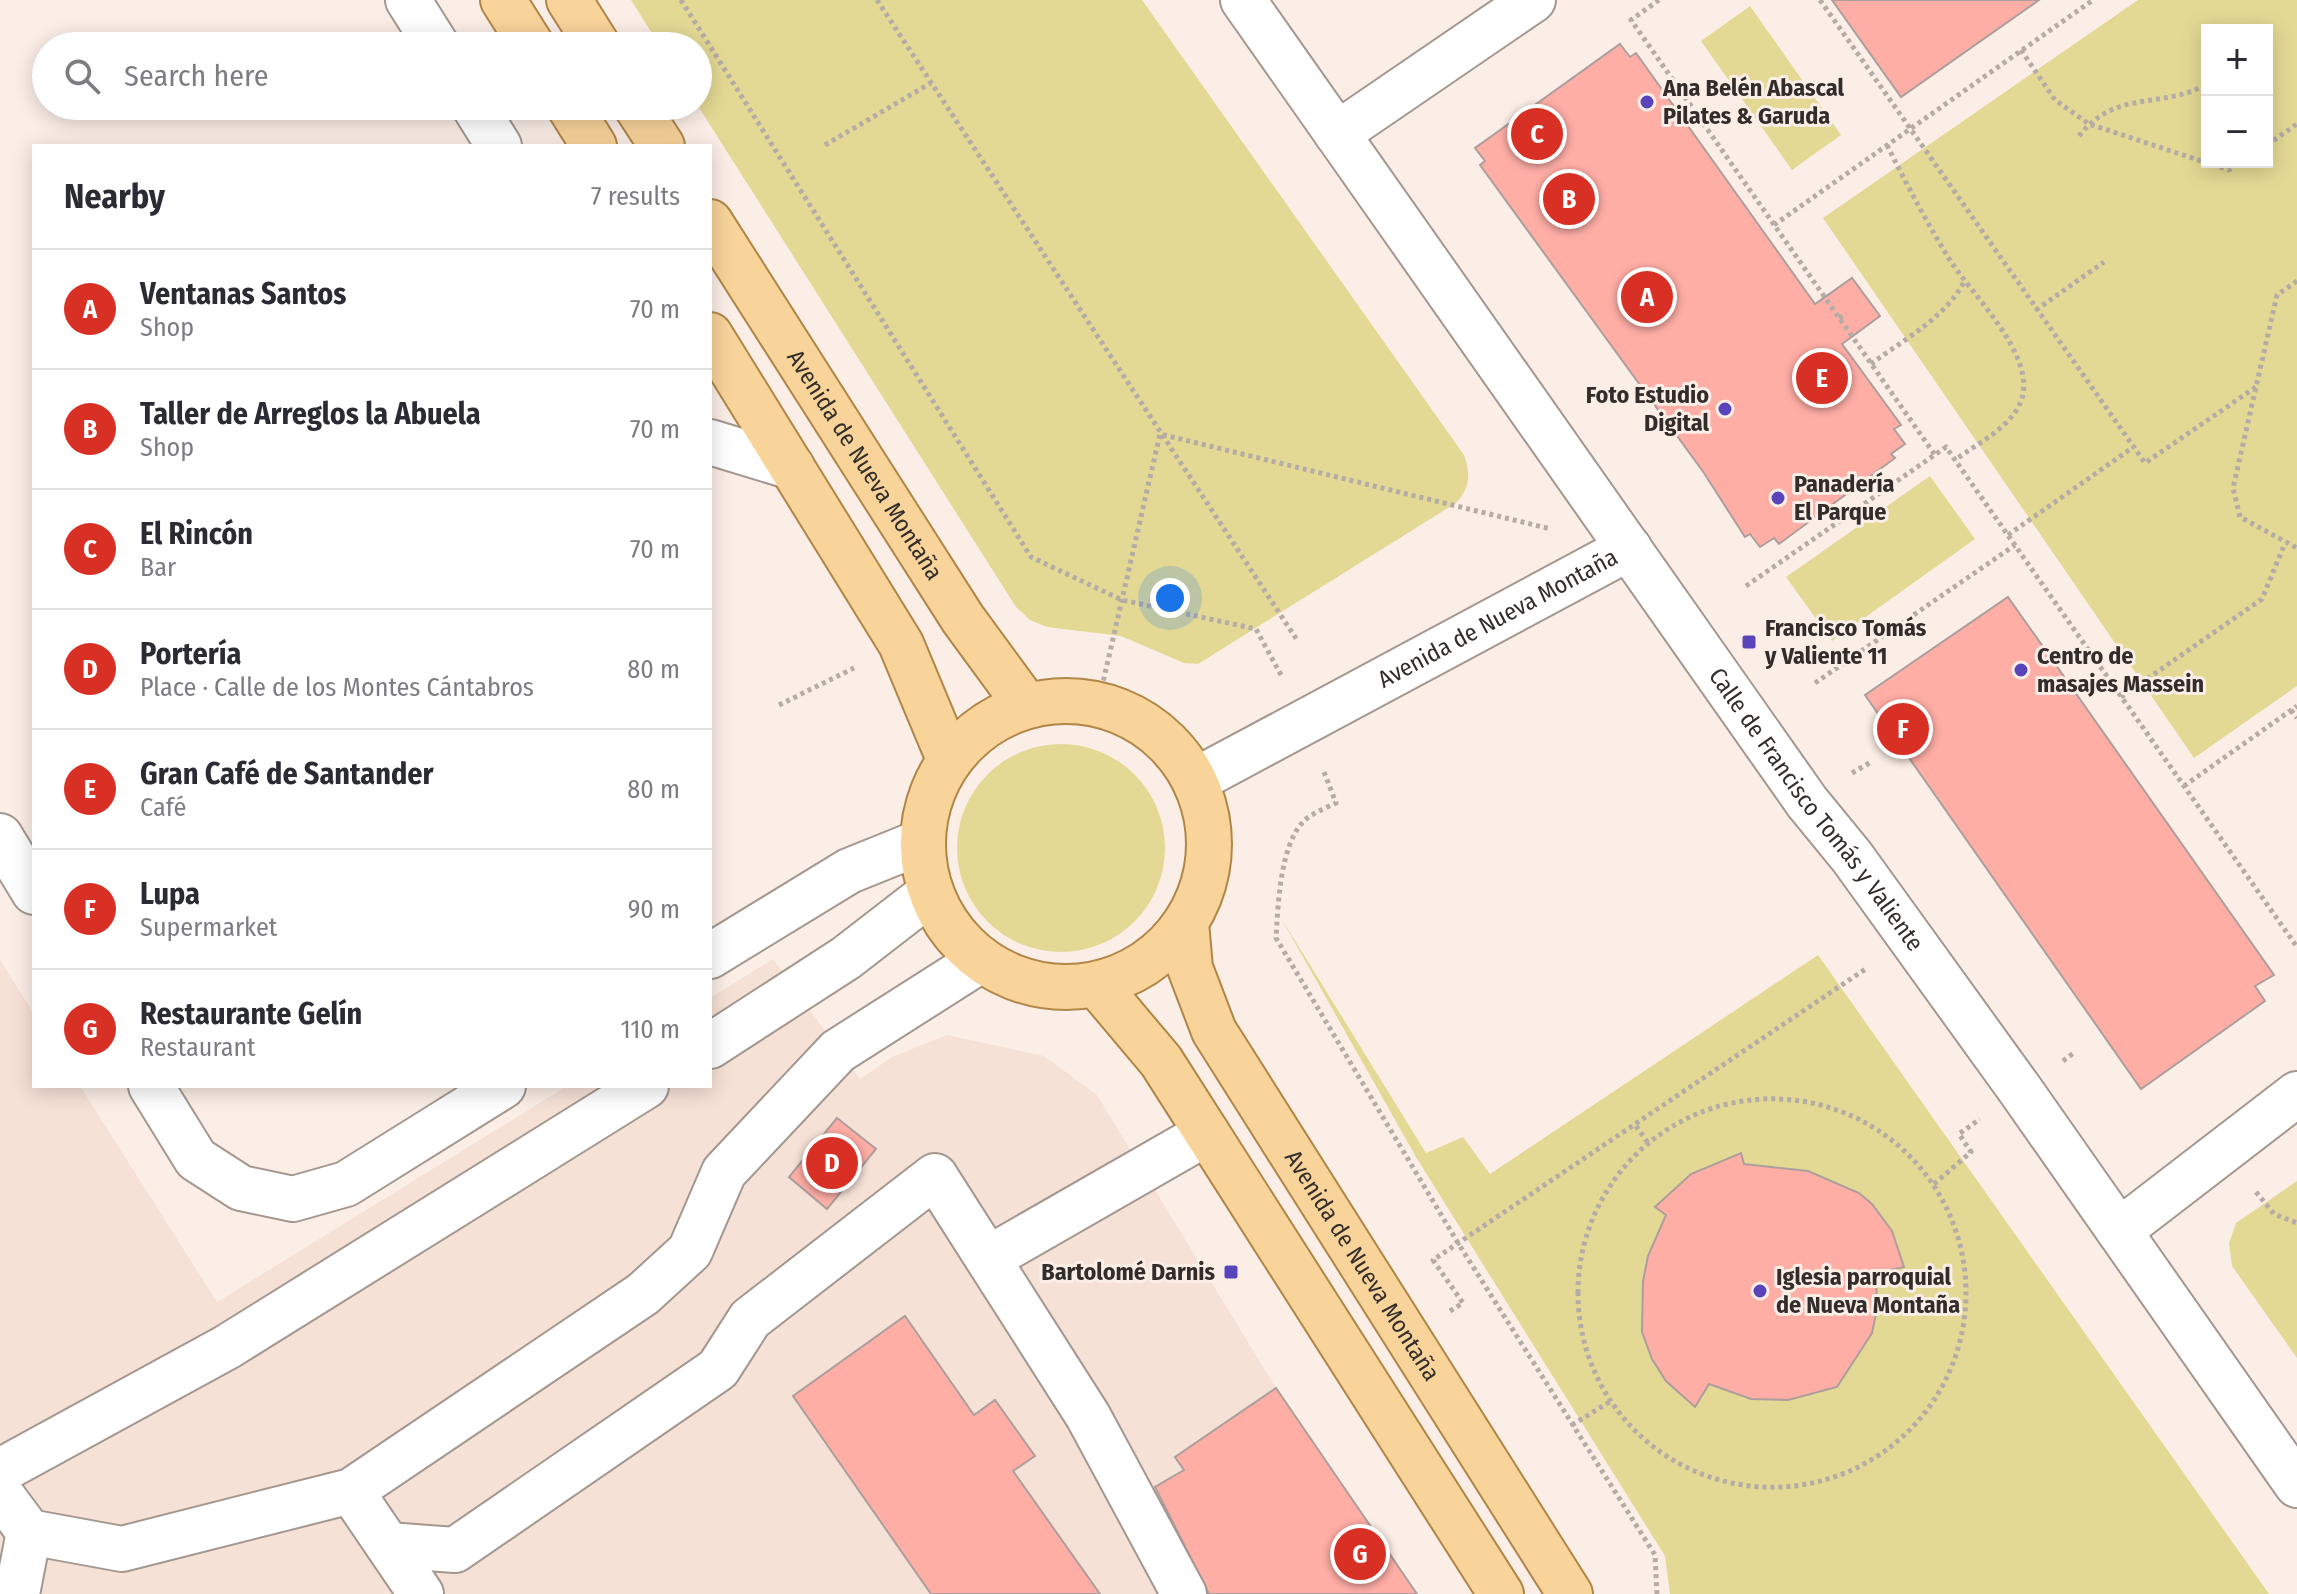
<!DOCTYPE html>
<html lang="en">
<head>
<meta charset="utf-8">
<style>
  :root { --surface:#fff; --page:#f2f2f3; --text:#2b2b33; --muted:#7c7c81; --line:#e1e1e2; --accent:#d93025 }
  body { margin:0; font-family:"Fira Sans Condensed",sans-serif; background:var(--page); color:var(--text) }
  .controls { position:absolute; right:24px; top:24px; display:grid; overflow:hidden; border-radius:0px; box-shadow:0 4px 20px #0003 }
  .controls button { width:72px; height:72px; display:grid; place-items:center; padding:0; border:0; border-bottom:2px solid var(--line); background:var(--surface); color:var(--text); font:40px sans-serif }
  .you { position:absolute; left:1170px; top:598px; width:28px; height:28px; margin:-20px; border:6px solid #fff; border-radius:50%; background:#1a73e8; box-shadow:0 0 0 12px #1a73e833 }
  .badge { display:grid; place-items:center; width:52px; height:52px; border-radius:50%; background:var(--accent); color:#fff; font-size:26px; font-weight:700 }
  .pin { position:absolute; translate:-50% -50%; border:4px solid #fff; box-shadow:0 2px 8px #0006 }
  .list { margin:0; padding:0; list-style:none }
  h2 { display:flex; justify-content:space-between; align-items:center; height:104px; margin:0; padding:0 32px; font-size:34px }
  h2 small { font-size:26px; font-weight:400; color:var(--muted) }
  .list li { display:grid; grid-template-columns:52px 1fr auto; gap:24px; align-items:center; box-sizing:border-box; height:120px; padding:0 32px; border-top:2px solid var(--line) }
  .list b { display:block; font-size:30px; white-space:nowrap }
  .list p { margin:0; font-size:26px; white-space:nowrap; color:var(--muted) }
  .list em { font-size:26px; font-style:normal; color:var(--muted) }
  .icon { flex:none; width:44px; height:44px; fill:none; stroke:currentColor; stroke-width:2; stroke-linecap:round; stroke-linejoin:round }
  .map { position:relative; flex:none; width:2297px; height:1594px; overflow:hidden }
  .search { position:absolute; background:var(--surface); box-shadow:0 4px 20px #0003; left:32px; top:32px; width:680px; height:88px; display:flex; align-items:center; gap:20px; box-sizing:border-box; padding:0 28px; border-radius:44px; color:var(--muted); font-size:30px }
  .panel { position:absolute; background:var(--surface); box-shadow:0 4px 20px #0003; left:32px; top:144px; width:680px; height:944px; border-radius:0px }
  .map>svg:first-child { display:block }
</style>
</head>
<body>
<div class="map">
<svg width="2297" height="1594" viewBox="0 0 2297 1594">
  <rect width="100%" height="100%" fill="#fbeee7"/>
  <!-- built -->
  <path fill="#f6e1d6" d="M 773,959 L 860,1079 L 892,1057 L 947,1035 L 1044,1056 L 1097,1095 L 1276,1388 L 1175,1457 L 1258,1594 L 0,1594 L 0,960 L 34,1014 L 34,1086 L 80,1086 L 217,1302 L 567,1086 L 710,1086 L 710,998 Z"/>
  <!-- green -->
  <path fill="#e4d994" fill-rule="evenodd" d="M 631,0 L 1142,0 L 1464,455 C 1471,474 1470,488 1456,503 L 1198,664 L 1184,663 L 1121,636 L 1047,627 L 1030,620 L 1016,607 L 698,106 L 698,46 L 660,46 Z
    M 2138,0 L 2297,0 L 2297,686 L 2194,758 L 1823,218 ZM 2207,30 L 2267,30 L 2267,162 L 2207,162 Z
    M 1750,6 L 1841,135 L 1792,170 L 1701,41 Z
    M 1930,476 L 1975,539 L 1832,641 L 1786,577 Z
    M957 848a104 104 0 1 1 208 0a104 104 0 1 1-208 0Z
    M 1281,918 L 1426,1153 L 1463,1137 L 1490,1174 L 1818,955 L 2269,1594 L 1670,1594 L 1665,1556 L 1416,1157 Z
    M 2297,1181 L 2297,1358 L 2232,1266 L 2229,1243 L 2236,1223 Z"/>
  <!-- building -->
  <path fill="#ffaea6" stroke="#ac9e9c" stroke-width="2" d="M 1832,0 L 2039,0 L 1901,97 Z
    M 1620,44 L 1630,57 L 1636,53 L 1815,304 L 1852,278 L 1880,316 L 1842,344 L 1901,425 L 1894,429 L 1905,444 L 1891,454 L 1895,458 L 1779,544 L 1774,538 L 1760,547 L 1750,534 L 1745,537 L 1704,473 L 1480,165 L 1485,161 L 1475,148 Z
    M 2008,597 L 2274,975 L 2255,986 L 2265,1001 L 2141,1089 L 1865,695 Z
    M 837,1118 L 876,1149 L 827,1209 L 789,1177 Z
    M 1741,1153 L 1744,1164 L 1808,1171 L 1859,1193 L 1872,1204 L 1892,1231 L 1904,1267 L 1876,1273 L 1877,1309 L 1872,1333 L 1837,1387 L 1788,1400 L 1751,1399 L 1709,1384 L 1695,1407 L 1666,1381 L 1652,1359 L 1642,1332 L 1643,1281 L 1648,1256 L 1666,1215 L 1655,1207 L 1691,1174 Z
    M 905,1316 L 974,1415 L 995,1400 L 1035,1456 L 1013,1471 L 1100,1594 L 931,1594 L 793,1396 Z
    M 1276,1388 L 1343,1486 L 1417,1594 L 1209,1594 L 1155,1487 L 1184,1470 L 1175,1457 Z"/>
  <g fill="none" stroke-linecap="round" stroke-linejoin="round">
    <defs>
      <g id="minor">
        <path d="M 408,0 L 437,46"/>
        <path id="s1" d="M 1243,0 L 1807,802 L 1852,857 L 2021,1091 L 2297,1485"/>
        <path d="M 474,106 L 499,146"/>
        <path d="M 1337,134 L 1533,0"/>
        <path d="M 710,442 L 792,467"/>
        <path id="s2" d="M 1198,779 L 1629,548"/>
        <path d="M 0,836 L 34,892"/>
        <path d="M 710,956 L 849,871 L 921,842"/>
        <path d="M 710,1046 L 846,958 L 930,893"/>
        <path d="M 151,1086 L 196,1159 L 241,1188 L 293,1199 L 346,1184 L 503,1086"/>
        <path d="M 2119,1231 L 2297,1094"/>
        <path d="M 989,1258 L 1207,1133"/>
        <path d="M 0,1471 L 227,1347 L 646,1086"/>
        <path d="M 351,1491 L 421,1594"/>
        <path d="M 0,1493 L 29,1532 L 122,1549 L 351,1491 L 643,1294 L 690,1251 L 724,1172 L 838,1051 L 981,960"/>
        <path d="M 388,1545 L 455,1550 L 718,1369 L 750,1319 L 935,1176 L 1088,1416 L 1184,1594"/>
        <path d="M 17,1594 L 29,1532"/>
      </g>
      <g id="major">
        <path d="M 503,0 L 532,46"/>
        <path d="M 569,0 L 598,46"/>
        <path d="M 569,106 L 594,146"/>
        <path d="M 636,106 L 662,146"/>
        <path id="s3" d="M 710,222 L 963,619 L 1026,705"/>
        <path d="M 710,335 L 901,644 L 949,759"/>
        <circle cx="1066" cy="844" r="143"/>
        <path id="s4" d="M 1186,923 L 1190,968 L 1214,1031 L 1570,1594"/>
        <path d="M 1097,985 L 1161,1061 L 1501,1594"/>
      </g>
    </defs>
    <!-- minor casing -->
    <use href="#minor" stroke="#a39790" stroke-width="48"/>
    <!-- major casing -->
    <use href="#major" stroke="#b08647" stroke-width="48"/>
    <!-- path -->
    <path stroke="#b6aca6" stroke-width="5" stroke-dasharray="4 4" stroke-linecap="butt" d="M 681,0 L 1031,557 L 1122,600 L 1256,629 L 1281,675
      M 877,0 L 1297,640
      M 1659,0 L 1631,20 L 1935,455
      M 1820,0 L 2145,463 L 2256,387
      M 2021,50 L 2055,100 L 2089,124 L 2229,170 L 2241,162
      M 2079,136 C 2117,88 2161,110 2207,84
      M 825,145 L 931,83
      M 1887,145 C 1906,183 1926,221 1948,257 C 1970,293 2031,349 2023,394 C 2017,425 1979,442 1955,460
      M 2267,145 L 2297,124
      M 1774,225 L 2093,0
      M 2297,281 L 2277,295 L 2233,488 L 2240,517 L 2297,548
      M 2036,310 L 2104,262
      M 1839,318 L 1846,313
      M 1871,364 C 1903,340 1945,318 1964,282
      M 2008,535 L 2132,448
      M 1746,586 L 1946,447 L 2297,947
      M 1815,683 L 2015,545
      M 2121,697 L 2262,599 L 2285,543
      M 1098,704 L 1160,434 L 1551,529
      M 779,705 L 854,668
      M 2291,710 L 2297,718
      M 1324,772 L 1336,803 C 1326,808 1310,814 1303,822 C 1280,846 1278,906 1276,938 L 1458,1243 L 1655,1555 L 1657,1594
      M 1852,773 L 1871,762
      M 2184,786 L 2297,706
      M 2063,1061 L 2075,1052
      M1578 1293a194 194 0 1 1 388 0a194 194 0 1 1-388 0Z
      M 1636,1126 L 1648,1143
      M 1934,1184 L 1971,1152 L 1959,1134 L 1980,1119
      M 2256,1192 L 2274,1214 L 2297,1223
      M 1450,1311 L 1463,1303 L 1433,1260 L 1867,968
      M 1572,1425 L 1611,1401"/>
    <!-- minor -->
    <use href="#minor" stroke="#fff" stroke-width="44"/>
    <!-- major -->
    <use href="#major" stroke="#f8d39a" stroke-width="44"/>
  </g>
  <!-- markers -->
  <g fill="#5a44bc" stroke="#fbeee7" stroke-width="3">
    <circle cx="1647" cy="102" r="8"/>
    <circle cx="1725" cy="409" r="8"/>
    <circle cx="1778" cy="498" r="8"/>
    <rect x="1741" y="634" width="16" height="16" rx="4"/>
    <circle cx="2021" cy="670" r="8"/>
    <rect x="1223" y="1264" width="16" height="16" rx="4"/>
    <circle cx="1760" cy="1291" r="8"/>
  </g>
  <g text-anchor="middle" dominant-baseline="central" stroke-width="6" stroke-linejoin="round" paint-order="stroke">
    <!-- poi labels -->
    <g font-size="24" font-weight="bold" fill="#322d2a" stroke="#fbeee7" text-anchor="start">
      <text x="1663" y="88">Ana Belén Abascal<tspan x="1663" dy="28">Pilates &amp; Garuda</tspan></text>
      <text x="1709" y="395" text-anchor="end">Foto Estudio<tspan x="1709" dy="28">Digital</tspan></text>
      <text x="1794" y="484">Panadería<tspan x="1794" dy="28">El Parque</tspan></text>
      <text x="1765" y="628">Francisco Tomás<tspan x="1765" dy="28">y Valiente 11</tspan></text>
      <text x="2037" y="656">Centro de<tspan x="2037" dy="28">masajes Massein</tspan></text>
      <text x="1215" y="1272" text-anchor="end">Bartolomé Darnis</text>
      <text x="1776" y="1277">Iglesia parroquial<tspan x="1776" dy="28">de Nueva Montaña</tspan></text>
    </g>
    <!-- street labels -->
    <g font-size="24" fill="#322d2a" stroke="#fbeee7">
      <text stroke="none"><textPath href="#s3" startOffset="288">Avenida de Nueva Montaña</textPath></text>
      <text stroke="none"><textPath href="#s2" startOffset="340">Avenida de Nueva Montaña</textPath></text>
      <text stroke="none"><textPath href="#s1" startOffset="992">Calle de Francisco Tomás y Valiente</textPath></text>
      <text stroke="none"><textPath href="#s4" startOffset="390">Avenida de Nueva Montaña</textPath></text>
    </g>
  </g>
</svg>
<div class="controls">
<button>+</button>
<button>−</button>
</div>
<div class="you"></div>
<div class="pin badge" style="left:1647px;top:297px">A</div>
<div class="pin badge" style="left:1569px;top:199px">B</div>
<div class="pin badge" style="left:1537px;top:134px">C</div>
<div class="pin badge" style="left:832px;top:1163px">D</div>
<div class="pin badge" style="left:1822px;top:378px">E</div>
<div class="pin badge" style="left:1903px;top:729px">F</div>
<div class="pin badge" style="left:1360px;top:1554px">G</div>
<div class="search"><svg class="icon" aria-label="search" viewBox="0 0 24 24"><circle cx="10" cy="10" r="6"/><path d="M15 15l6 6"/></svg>Search here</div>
<section class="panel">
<h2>Nearby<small>7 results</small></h2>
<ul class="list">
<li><span class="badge">A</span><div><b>Ventanas Santos</b><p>Shop</p></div><em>70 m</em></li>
<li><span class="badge">B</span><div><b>Taller de Arreglos la Abuela</b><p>Shop</p></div><em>70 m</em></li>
<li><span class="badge">C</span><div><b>El Rincón</b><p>Bar</p></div><em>70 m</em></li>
<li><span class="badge">D</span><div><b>Portería</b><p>Place · Calle de los Montes Cántabros</p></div><em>80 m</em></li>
<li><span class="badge">E</span><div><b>Gran Café de Santander</b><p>Café</p></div><em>80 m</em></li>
<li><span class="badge">F</span><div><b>Lupa</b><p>Supermarket</p></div><em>90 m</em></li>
<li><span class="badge">G</span><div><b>Restaurante Gelín</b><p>Restaurant</p></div><em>110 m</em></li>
</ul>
</section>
</div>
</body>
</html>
